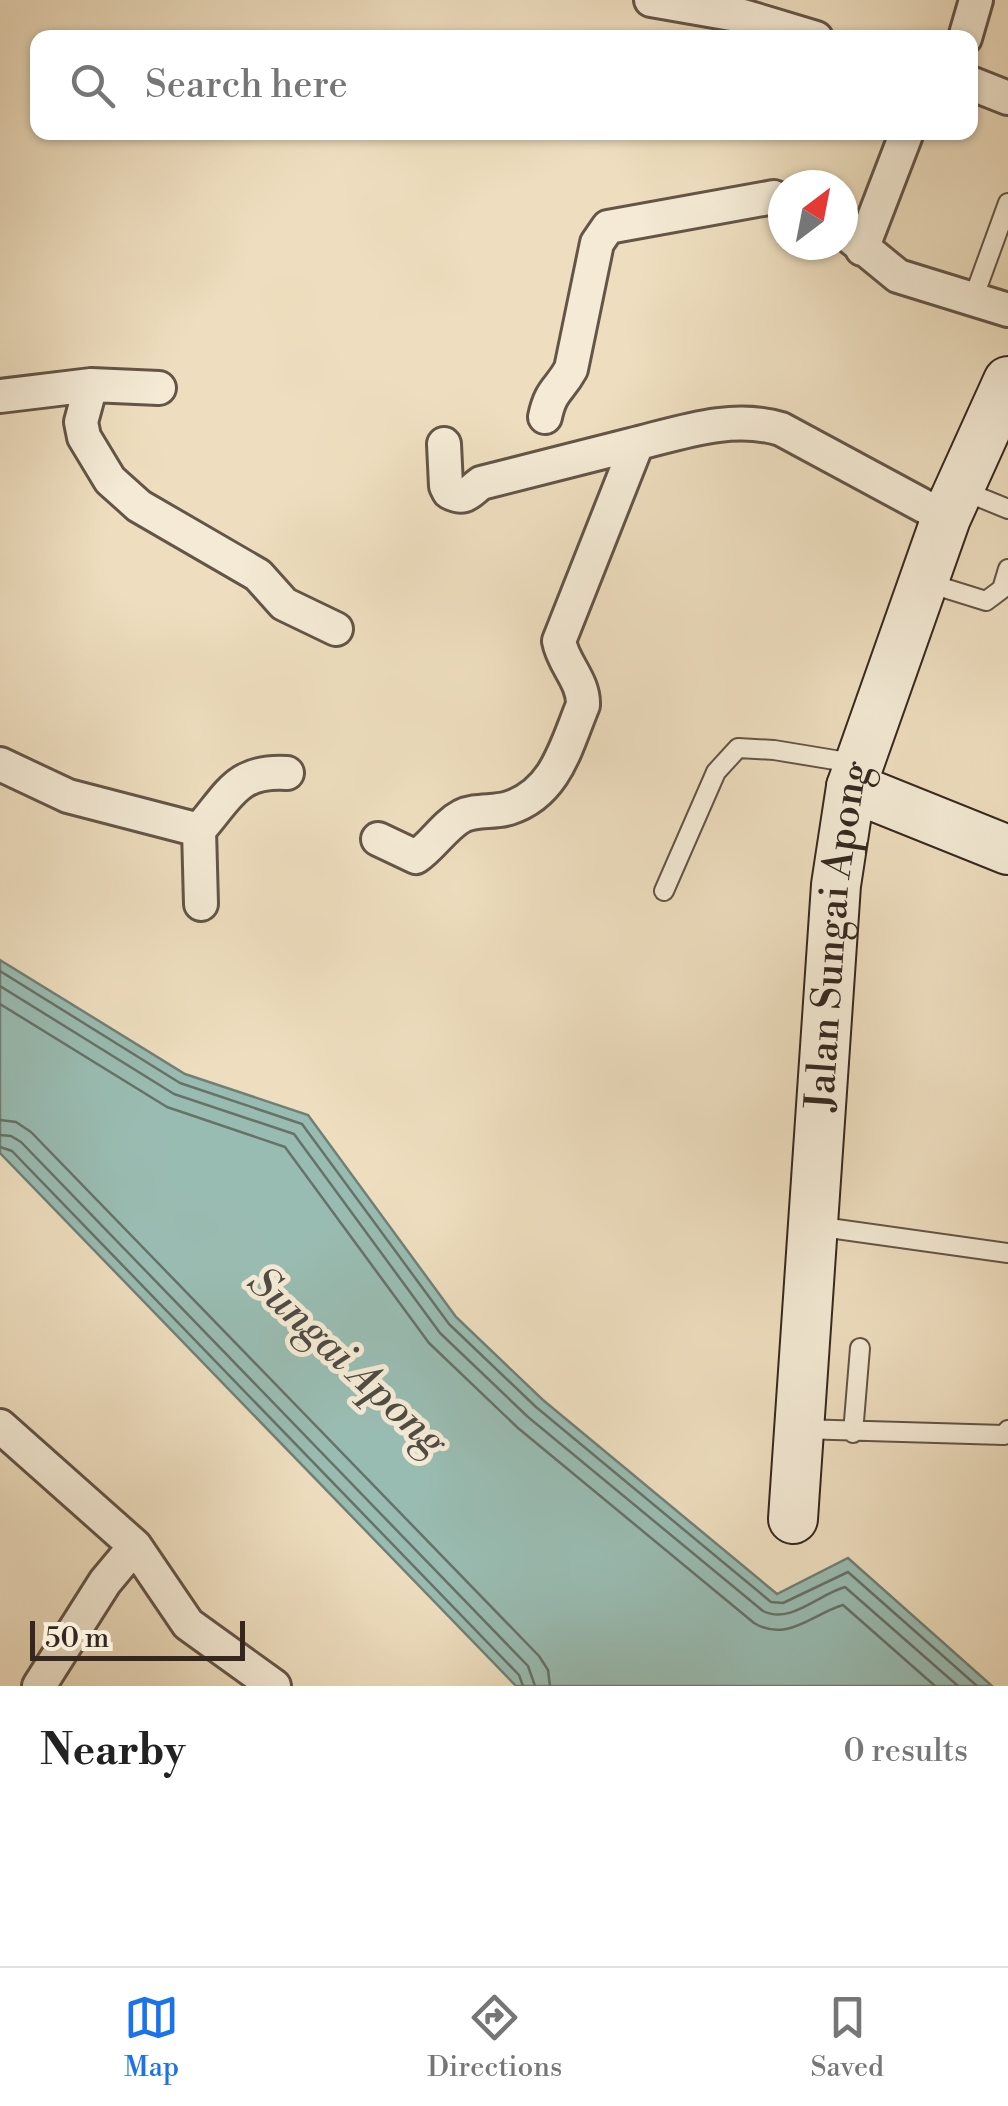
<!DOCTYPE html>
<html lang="en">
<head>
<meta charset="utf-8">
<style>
  :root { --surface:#fff; --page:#f6f6f6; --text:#222; --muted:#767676; --line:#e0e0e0; --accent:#1a73e8 }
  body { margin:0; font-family:"Libre Bodoni",serif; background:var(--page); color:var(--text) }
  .compass { position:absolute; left:768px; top:170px; width:90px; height:90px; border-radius:50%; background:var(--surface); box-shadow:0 2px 8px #0004; rotate:32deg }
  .scale { position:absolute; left:30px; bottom:25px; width:215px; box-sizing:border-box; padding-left:10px; border:5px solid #35271f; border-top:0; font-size:28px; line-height:35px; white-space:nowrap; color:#35271f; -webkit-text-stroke:8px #f4ead5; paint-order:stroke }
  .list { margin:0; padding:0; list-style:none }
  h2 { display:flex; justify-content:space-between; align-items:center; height:130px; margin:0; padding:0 40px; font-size:42px }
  h2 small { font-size:32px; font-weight:400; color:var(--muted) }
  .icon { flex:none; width:55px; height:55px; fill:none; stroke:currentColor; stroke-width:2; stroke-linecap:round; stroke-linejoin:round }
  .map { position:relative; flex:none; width:1008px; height:1686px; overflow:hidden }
  .search { position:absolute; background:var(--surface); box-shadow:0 2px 8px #0004; left:30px; right:30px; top:30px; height:110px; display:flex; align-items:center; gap:25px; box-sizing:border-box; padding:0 35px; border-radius:20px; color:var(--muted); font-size:38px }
  .sheet { height:280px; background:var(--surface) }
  nav { display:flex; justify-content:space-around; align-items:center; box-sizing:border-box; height:140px; border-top:2px solid var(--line); background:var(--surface); font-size:28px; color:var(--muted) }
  nav a { display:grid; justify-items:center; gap:5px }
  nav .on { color:var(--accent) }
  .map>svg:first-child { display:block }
</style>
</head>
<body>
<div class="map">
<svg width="1008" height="1686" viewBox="0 0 1008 1686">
  <rect width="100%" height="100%" fill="#eedebf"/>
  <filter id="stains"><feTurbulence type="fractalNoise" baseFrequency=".002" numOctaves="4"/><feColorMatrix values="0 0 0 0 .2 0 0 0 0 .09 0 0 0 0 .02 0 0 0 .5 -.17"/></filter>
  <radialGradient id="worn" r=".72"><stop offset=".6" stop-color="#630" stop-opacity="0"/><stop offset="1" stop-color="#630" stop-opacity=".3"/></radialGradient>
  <!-- water -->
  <path fill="#99bcb2" stroke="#718077" stroke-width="2.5" d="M 0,960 L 185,1074 L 308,1115 L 456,1317 L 543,1400 L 777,1594 L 848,1558 L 992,1686 L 516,1686 L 0,1153 Z"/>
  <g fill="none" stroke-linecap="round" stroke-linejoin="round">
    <!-- shore -->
    <path stroke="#677268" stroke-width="2.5" d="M 0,971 L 180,1083 L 302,1124 L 449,1324 L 536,1407 L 771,1602 L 783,1603 L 848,1572 L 977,1686
      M 0,986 L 174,1094 L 294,1134 L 440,1333 L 528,1417 L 763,1611 C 790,1625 819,1594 845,1587 L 958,1686
      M 0,1004 L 167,1107 L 285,1147 L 429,1343 L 518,1428 L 754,1623 C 787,1643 812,1614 843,1605 L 935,1686
      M 0,1120 L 16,1122 L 31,1132 L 539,1656 L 548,1670 L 550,1686
      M 0,1135 L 11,1136 L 21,1142 L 528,1666 L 535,1686
      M 0,1147 L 12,1151 L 519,1675 L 523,1686"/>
    <defs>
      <path id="lane" d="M 973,299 L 1008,203
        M 959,489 L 1008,509
        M 925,582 L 986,601 L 1002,589 L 1008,569
        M 664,891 L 716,772 L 738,748 L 774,750 L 859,764
        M 815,1226 L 1008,1253
        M 800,1429 L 1004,1435 L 1008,1430
        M 853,1433 L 860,1348"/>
      <path id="street" d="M 651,0 L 743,16 L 816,38
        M 965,38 L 976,0
        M 970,83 L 1008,98
        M 843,231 L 898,276 L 1008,310
        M 862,249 L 907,132
        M 91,385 L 81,422 L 84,437 L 110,480 L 139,506 L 258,575 L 284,604 L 336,629
        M 0,396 L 91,385 L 159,388
        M 545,417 C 551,389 559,391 571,369 L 597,243 L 608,227 L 774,197 L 783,201
        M 444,444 L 446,486 L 449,492 C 465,501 469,492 481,483 C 531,470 581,458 631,445 C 680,433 731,414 781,429 L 946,518
        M 0,764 L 68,796 L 199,830
        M 378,839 L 416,857 C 433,845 445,825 462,816 C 476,809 494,813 509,808 C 556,793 566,746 583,705 C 584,681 563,664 559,641 L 637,444
        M 201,904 L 199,830 C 230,795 236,770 287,773
        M 0,1426 L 135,1546
        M 39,1686 L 105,1582 L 135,1546 L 188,1624 L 274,1686"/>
      <g id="secondary">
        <path d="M 851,787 L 1008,850"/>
        <path id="s1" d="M 793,1519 L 836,885 L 851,787 L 946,518 L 1008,381"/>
      </g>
    </defs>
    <!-- lane casing -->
    <use href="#lane" stroke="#635547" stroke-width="22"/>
    <!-- street casing -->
    <use href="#street" stroke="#635547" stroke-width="38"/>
    <!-- secondary casing -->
    <use href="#secondary" stroke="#35271f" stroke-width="52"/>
    <!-- lane -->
    <use href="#lane" stroke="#f4ead5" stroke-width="18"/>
    <!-- street -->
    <use href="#street" stroke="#f4ead5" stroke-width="32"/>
    <!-- secondary -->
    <use href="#secondary" stroke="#f4ead5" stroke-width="48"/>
  </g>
  <g text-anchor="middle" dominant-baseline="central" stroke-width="10" stroke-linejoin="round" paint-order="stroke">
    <!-- street labels -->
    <g font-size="40" fill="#35271f" stroke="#f4ead5">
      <text stroke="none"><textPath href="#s1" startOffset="585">Jalan Sungai Apong</textPath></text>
    </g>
    <!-- water labels -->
    <g font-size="42" font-style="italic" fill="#4e4c44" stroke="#f4ead5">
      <text transform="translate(347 1362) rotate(43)">Sungai Apong</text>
    </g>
  </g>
  <rect width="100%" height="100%" filter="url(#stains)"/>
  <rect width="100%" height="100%" fill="url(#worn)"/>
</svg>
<svg class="compass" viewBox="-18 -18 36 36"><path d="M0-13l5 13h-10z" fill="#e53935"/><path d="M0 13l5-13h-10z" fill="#767676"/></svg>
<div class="scale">50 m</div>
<div class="search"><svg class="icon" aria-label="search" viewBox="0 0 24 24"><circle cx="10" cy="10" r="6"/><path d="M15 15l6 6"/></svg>Search here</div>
</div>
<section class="sheet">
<h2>Nearby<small>0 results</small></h2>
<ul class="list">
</ul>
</section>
<nav>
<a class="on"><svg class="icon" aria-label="map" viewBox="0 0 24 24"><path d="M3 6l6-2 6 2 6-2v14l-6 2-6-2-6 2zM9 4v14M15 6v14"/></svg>Map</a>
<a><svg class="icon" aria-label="directions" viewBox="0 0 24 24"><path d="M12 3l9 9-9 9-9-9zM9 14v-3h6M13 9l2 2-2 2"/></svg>Directions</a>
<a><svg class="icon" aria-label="saved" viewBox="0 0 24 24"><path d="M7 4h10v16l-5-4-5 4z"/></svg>Saved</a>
</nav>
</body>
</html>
